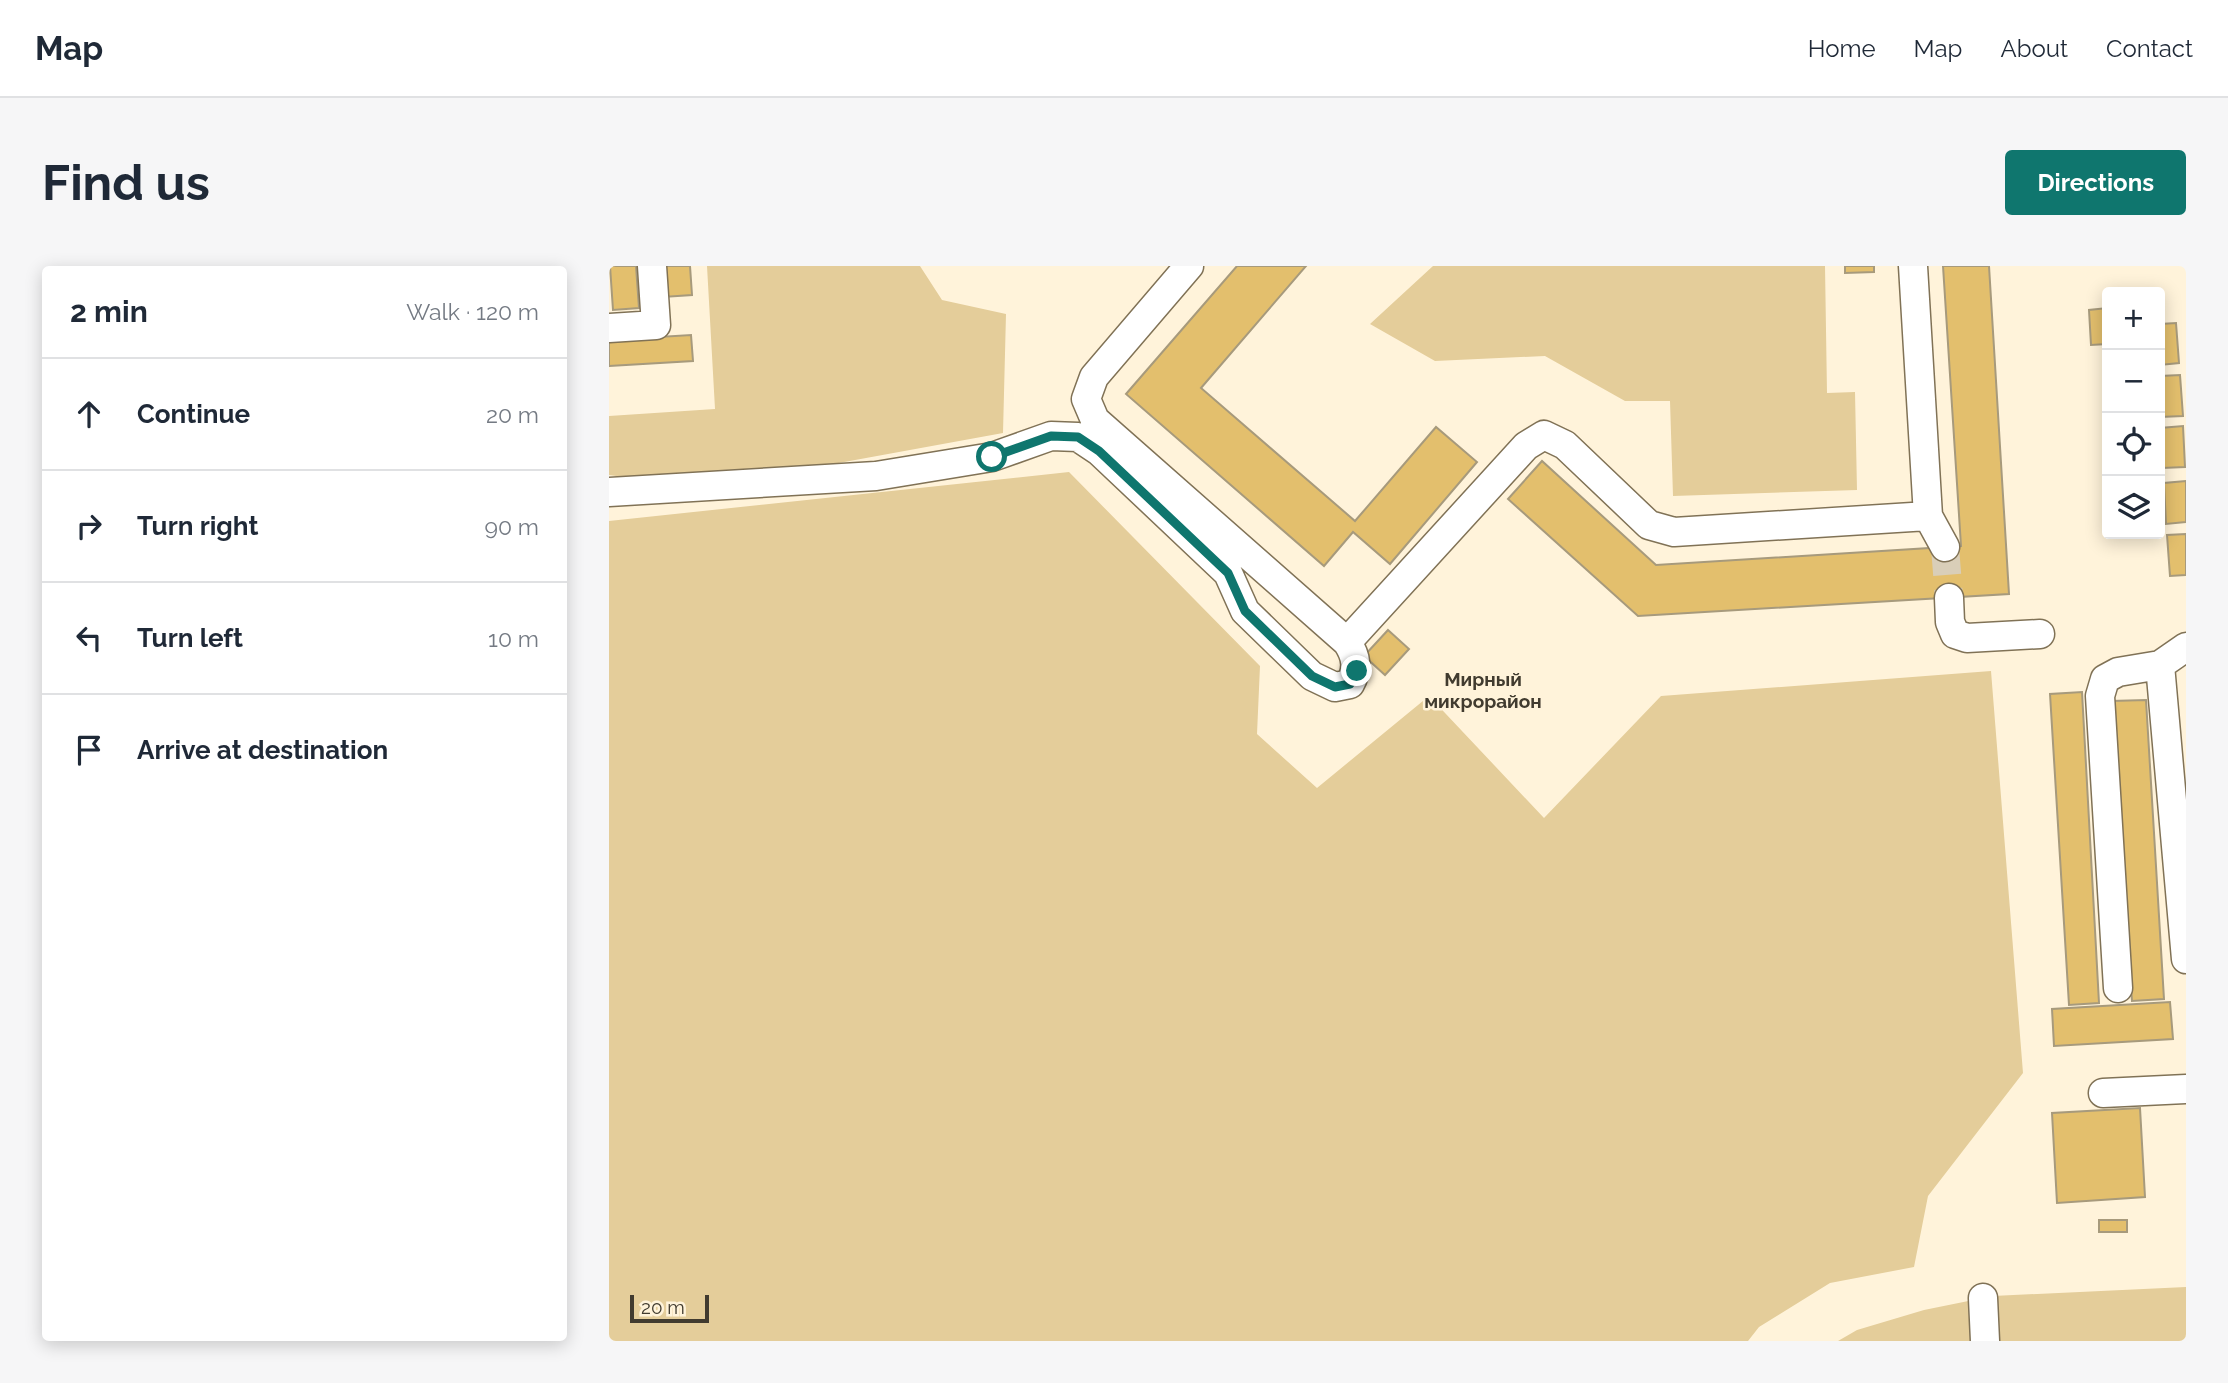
<!DOCTYPE html>
<html lang="en">
<head>
<meta charset="utf-8">
<style>
  :root { --surface:#fff; --page:#f6f6f7; --text:#1f2937; --muted:#747a83; --line:#e0e1e3; --accent:#0f766e }
  body { margin:0; font-family:Raleway,sans-serif; background:var(--page); color:var(--text) }
  .controls { position:absolute; right:21px; top:21px; display:grid; overflow:hidden; border-radius:7px; box-shadow:0 4px 18px #0003 }
  .controls button { width:63px; height:63px; display:grid; place-items:center; padding:0; border:0; border-bottom:2px solid var(--line); background:var(--surface); color:var(--text); font:35px sans-serif }
  .scale { position:absolute; left:21px; bottom:18px; width:79px; box-sizing:border-box; padding-left:7px; border:4px solid #413b2f; border-top:0; font-size:19px; line-height:24px; white-space:nowrap; color:#413b2f; -webkit-text-stroke:5px #fff3da; paint-order:stroke }
  .stop { position:absolute; width:21px; height:21px; margin:-16px; border:5px solid #0f766e; border-radius:50%; background:#fff }
  .stop.end { background:#0f766e; border-color:#fff; box-shadow:0 2px 7px #0008 }
  .list { margin:0; padding:0; list-style:none }
  h2 { display:flex; justify-content:space-between; align-items:center; height:91px; margin:0; padding:0 28px; font-size:30px }
  h2 small { font-size:23px; font-weight:400; color:var(--muted) }
  .list li { display:grid; grid-template-columns:46px 1fr auto; gap:21px; align-items:center; box-sizing:border-box; height:112px; padding:0 28px; border-top:2px solid var(--line) }
  .list b { display:block; font-size:26px; white-space:nowrap }
  .list em { font-size:23px; font-style:normal; color:var(--muted) }
  .icon { flex:none; width:38px; height:38px; fill:none; stroke:currentColor; stroke-width:2; stroke-linecap:round; stroke-linejoin:round }
  .map { position:relative; flex:none; width:1577px; height:1075px; overflow:hidden; border-radius:7px }
  header { display:flex; align-items:center; gap:42px; box-sizing:border-box; height:98px; padding:0 35px; background:var(--surface); border-bottom:2px solid var(--line) }
  header strong { font-size:33px }
  nav { display:flex; gap:38px; margin-inline-start:auto; font-size:24px }
  .intro { display:flex; align-items:center; justify-content:space-between; box-sizing:border-box; height:168px; padding:0 42px }
  h1 { margin:0; font-size:49px }
  .button { padding:18px 32px; border-radius:7px; background:var(--accent); color:#fff; font-size:24px; font-weight:700 }
  main { display:flex; gap:42px; padding:0 42px }
  aside { flex:1; background:var(--surface); border-radius:7px; box-shadow:0 4px 18px #0003 }
  .map>svg:first-child { display:block }
</style>
</head>
<body>
<header>
<strong>Map</strong>
<nav><a>Home</a><a>Map</a><a>About</a><a>Contact</a></nav>
</header>
<div class="intro"><h1>Find us</h1><a class="button">Directions</a></div>
<main>
<aside>
<h2>2 min<small>Walk · 120 m</small></h2>
<ul class="list">
<li><svg class="icon" aria-label="ahead" viewBox="0 0 24 24"><path d="M12 20V5M6 11l6-6 6 6"/></svg><div><b>Continue</b></div><em>20 m</em></li>
<li><svg class="icon" aria-label="right" viewBox="0 0 24 24"><path d="M7 20v-9h11M14 6l5 5-5 5"/></svg><div><b>Turn right</b></div><em>90 m</em></li>
<li><svg class="icon" aria-label="left" viewBox="0 0 24 24"><path d="M17 20v-9H6M10 6l-5 5 5 5"/></svg><div><b>Turn left</b></div><em>10 m</em></li>
<li><svg class="icon" aria-label="arrive" viewBox="0 0 24 24"><path d="M6 21V4h12l-3 4 3 4H6"/></svg><div><b>Arrive at destination</b></div></li>
</ul>
</aside>
<div class="map">
<svg width="1577" height="1075" viewBox="0 0 1577 1075">
  <rect width="100%" height="100%" fill="#fff3da"/>
  <!-- green -->
  <path fill="#e4cd9a" d="M 98,0 L 311,0 L 333,34 L 397,48 L 394,167 L 93,222 L 0,209 L 0,150 L 106,143 Z
    M 824,0 L 1216,0 L 1218,127 L 1246,126 L 1248,224 L 1064,230 L 1061,135 L 1016,135 L 936,90 L 826,95 L 761,58 Z
    M 460,206 L 651,400 L 648,468 L 708,522 L 820,430 L 935,552 L 1052,430 L 1382,405 L 1414,807 L 1319,930 L 1305,1001 L 1221,1017 L 1150,1061 L 1139,1075 L 0,1075 L 0,255 Z
    M 1577,1021 L 1577,1075 L 1229,1075 L 1248,1064 L 1315,1044 L 1384,1030 Z"/>
  <!-- building -->
  <path fill="#e3bf6d" stroke="#a79a7c" stroke-width="2" d="M 1,0 L 27,0 L 30,42 L 4,44 Z
    M 52,0 L 81,0 L 83,29 L 54,31 Z
    M 628,0 L 697,0 L 592,122 L 746,255 L 827,161 L 868,196 L 781,298 L 744,266 L 715,300 L 517,128 Z
    M 1236,0 L 1265,0 L 1265,6 L 1236,7 Z
    M 1334,0 L 1380,0 L 1400,328 L 1029,350 L 899,233 L 933,195 L 1047,299 L 1352,280 Z
    M 1498,42 L 1498,78 L 1482,79 L 1480,44 Z
    M 1567,57 L 1570,97 L 1551,99 L 1551,58 Z
    M 82,69 L 84,95 L 0,100 L 0,74 Z
    M 1571,109 L 1574,150 L 1551,151 L 1551,110 Z
    M 1574,160 L 1576,201 L 1553,202 L 1551,162 Z
    M 1577,215 L 1577,256 L 1557,258 L 1555,217 Z
    M 1577,268 L 1577,309 L 1561,310 L 1558,269 Z
    M 779,364 L 800,383 L 776,409 L 755,390 Z
    M 1473,426 L 1490,737 L 1460,739 L 1441,428 Z
    M 1537,434 L 1555,733 L 1523,735 L 1502,435 Z
    M 1561,736 L 1564,773 L 1445,780 L 1443,743 Z
    M 1531,842 L 1536,931 L 1448,937 L 1443,847 Z
    M 1490,954 L 1518,954 L 1518,966 L 1490,966 Z"/>
  <g fill="none" stroke-linecap="round" stroke-linejoin="round">
    <!-- minor-tunnel -->
    <path stroke="#d9ceb8" stroke-width="28" stroke-dasharray="28 14" stroke-linecap="butt" d="M 1336,281 L 1340,332"/>
    <defs>
      <path id="minor" d="M 580,0 L 485,111 L 477,133 L 486,154 L 738,376 L 917,180 L 935,169 L 956,179 L 1040,259 L 1065,266 L 1319,250 L 1304,0
        M 0,62 L 47,59 L 43,0
        M 0,226 L 267,210 L 383,191 L 442,170 L 469,171 L 490,185 L 619,307 L 636,345 L 703,410 L 726,421 L 741,418 C 749,403 748,391 738,376
        M 1319,250 L 1336,281
        M 1340,332 L 1341,356 L 1346,368 L 1358,372 L 1431,368
        M 1577,381 L 1551,399 L 1577,693
        M 1509,722 L 1491,430 L 1496,413 L 1509,406 L 1551,399
        M 1494,827 L 1577,823
        M 1374,1032 L 1376,1075"/>
    </defs>
    <!-- minor casing -->
    <use href="#minor" stroke="#807256" stroke-width="31"/>
    <!-- minor -->
    <use href="#minor" stroke="#fff" stroke-width="28"/>
  </g>
  <g fill="none" stroke-linecap="round" stroke-linejoin="round">
    <!-- route -->
    <path stroke="#0f766e" stroke-width="9" d="M 383,191 L 442,170 L 469,171 L 490,185 L 619,307 L 636,345 L 703,410 L 726,421 L 741,418 L 748,405"/>
  </g>
  <g text-anchor="middle" dominant-baseline="central" stroke-width="5" stroke-linejoin="round" paint-order="stroke">
    <!-- neighbourhood labels -->
    <g font-size="19" font-weight="bold" fill="#413b2f" stroke="#fff3da">
      <text x="874" y="413">Мирный<tspan x="874" dy="22">микрорайон</tspan></text>
    </g>
  </g>
</svg>
<div class="controls">
<button>+</button>
<button>−</button>
<button><svg class="icon" aria-label="locate" viewBox="0 0 24 24"><circle cx="12" cy="12" r="6"/><path d="M12 2v4M12 18v4M2 12h4M18 12h4"/></svg></button>
<button><svg class="icon" aria-label="layers" viewBox="0 0 24 24"><path d="M12 4l9 5-9 5-9-5zM3 14l9 5 9-5"/></svg></button>
</div>
<div class="scale">20 m</div>
<div class="stop" style="left:383px;top:191px"></div>
<div class="stop end" style="left:748px;top:405px"></div>
</div>
</main>
</body>
</html>
